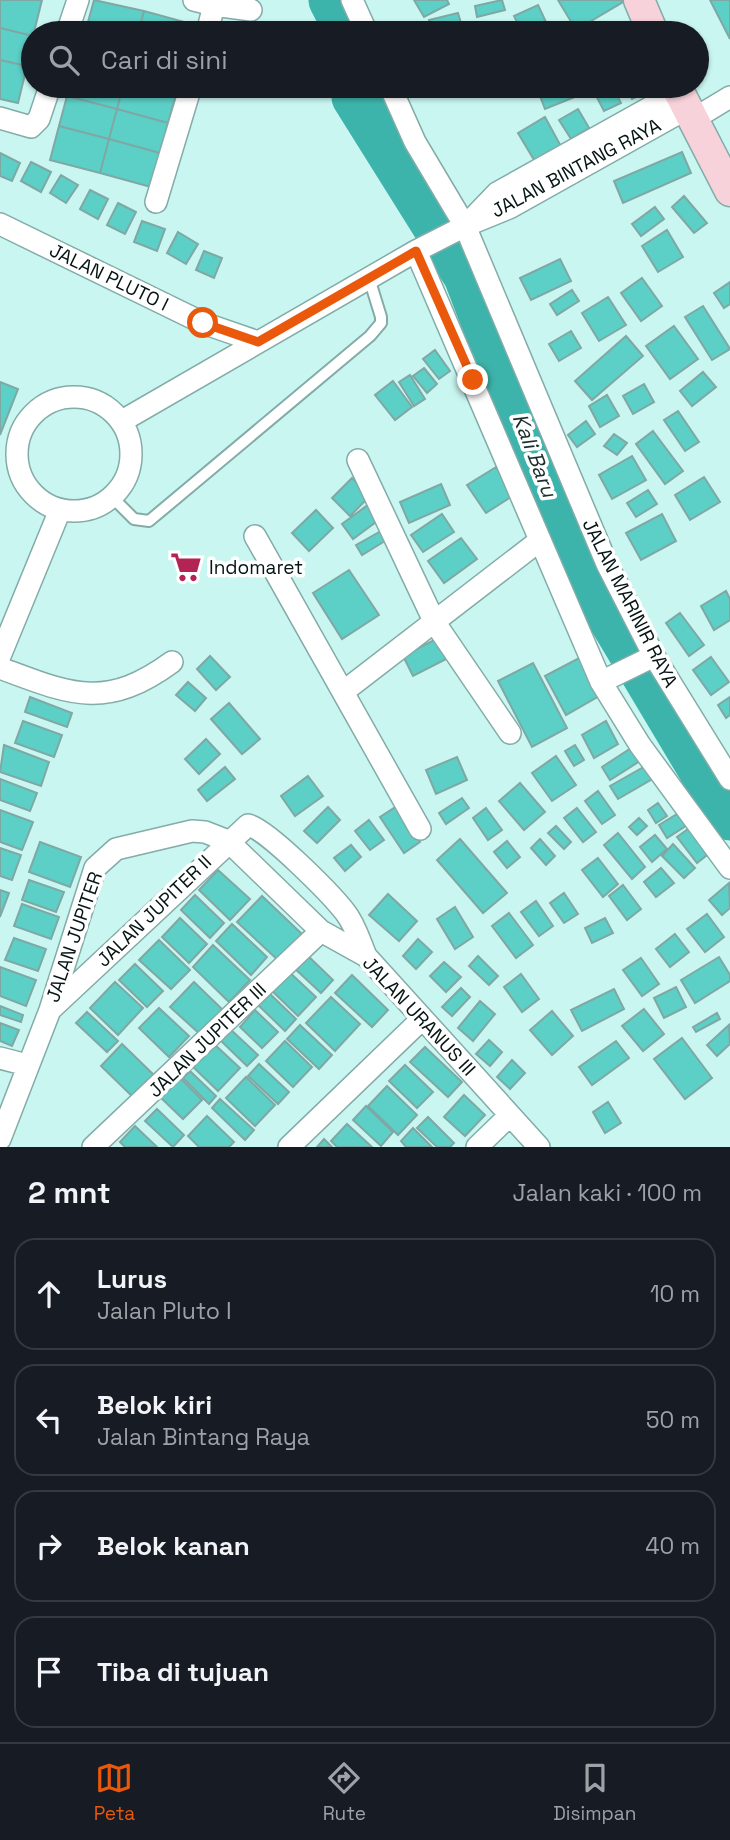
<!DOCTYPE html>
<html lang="id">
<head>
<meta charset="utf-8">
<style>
  :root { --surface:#171b24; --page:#242831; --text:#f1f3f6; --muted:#9ea1a6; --line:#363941; --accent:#ea580c }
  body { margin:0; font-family:"Space Grotesk",sans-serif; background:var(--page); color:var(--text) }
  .stop { position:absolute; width:21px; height:21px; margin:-16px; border:5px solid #ea580c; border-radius:50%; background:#fff }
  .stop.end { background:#ea580c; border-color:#fff; box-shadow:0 2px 7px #0008 }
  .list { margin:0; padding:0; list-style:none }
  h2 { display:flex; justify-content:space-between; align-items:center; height:91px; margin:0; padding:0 28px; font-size:30px }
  h2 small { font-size:23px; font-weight:400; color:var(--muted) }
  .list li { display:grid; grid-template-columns:46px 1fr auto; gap:21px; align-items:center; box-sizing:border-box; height:112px; margin:0 14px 14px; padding:0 14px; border:2px solid var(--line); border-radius:21px }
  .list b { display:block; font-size:26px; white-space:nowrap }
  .list p { margin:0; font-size:23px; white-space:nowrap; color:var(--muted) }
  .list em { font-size:23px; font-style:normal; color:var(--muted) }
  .icon { flex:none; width:38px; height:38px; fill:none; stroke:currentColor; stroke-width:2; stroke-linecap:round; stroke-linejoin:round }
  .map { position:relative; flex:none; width:730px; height:1147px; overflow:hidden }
  .search { position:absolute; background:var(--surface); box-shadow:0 2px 5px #0004; left:21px; right:21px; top:21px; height:77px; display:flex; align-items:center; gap:18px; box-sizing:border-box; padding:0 24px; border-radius:38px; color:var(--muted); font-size:26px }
  .sheet { height:595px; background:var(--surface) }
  nav { display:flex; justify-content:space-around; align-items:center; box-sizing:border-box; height:98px; border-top:2px solid var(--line); background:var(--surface); font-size:19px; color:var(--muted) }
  nav a { display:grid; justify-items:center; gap:4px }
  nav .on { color:var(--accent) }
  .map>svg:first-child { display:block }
</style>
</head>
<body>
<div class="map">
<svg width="730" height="1147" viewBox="0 0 730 1147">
  <rect width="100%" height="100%" fill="#caf6f1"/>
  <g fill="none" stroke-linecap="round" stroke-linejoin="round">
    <!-- river -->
    <path stroke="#3db4ab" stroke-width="47" d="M 332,0 L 349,33
      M 355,86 L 355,97 L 467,276 L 574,556 L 730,817"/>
  </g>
  <!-- building -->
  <path fill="#5ccfc6" stroke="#7fa8a4" stroke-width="2" d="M 0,0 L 42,0 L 33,36 L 0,28 Z
    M 94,0 L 144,11 L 138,33 L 85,33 Z
    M 414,0 L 447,0 L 449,4 L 424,17 Z
    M 502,0 L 505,10 L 477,17 L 475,6 Z
    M 558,0 L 622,0 L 623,2 L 576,30 Z
    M 710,0 L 730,0 L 730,39 Z
    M 538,5 L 546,22 L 522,33 L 514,16 Z
    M 144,11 L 195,25 L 193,33 L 138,33 Z
    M 458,13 L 464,33 L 432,33 L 429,20 Z
    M 501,25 L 505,33 L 486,33 Z
    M 0,28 L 33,36 L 27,66 L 0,60 Z
    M 0,60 L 27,66 L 18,103 L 0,99 Z
    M 70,86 L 123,86 L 117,109 L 67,96 Z
    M 123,86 L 147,86 L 176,94 L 168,123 L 117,109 Z
    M 147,86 L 178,86 L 176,94 Z
    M 543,86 L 570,86 L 575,97 L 545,109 L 537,88 Z
    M 591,86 L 612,86 L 621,103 L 604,111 Z
    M 625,86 L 659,86 L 632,99 Z
    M 67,96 L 117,109 L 109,139 L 59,126 Z
    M 117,109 L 168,123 L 160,153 L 109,139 Z
    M 578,109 L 589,128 L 571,139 L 559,120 Z
    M 545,117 L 563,150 L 537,165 L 518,133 Z
    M 59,126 L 109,139 L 100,173 L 50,160 Z
    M 109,139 L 160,153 L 151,187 L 100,173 Z
    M 682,152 L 691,173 L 623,203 L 614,181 Z
    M 0,153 L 20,163 L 12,181 L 0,176 Z
    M 31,162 L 51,172 L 41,192 L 21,181 Z
    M 61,175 L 78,185 L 66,203 L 50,193 Z
    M 90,190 L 108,199 L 98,219 L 80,209 Z
    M 684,196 L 707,223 L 694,233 L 672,207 Z
    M 118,203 L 136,212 L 125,234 L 107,225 Z
    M 655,207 L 664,219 L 641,236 L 632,224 Z
    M 142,221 L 165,229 L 157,251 L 134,242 Z
    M 667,230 L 683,257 L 658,272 L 642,246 Z
    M 178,232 L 198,244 L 186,264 L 167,253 Z
    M 204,251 L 222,258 L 214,278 L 196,270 Z
    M 560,259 L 571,281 L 531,300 L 520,278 Z
    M 642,278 L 662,306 L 641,321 L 621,293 Z
    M 730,282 L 730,304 L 724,308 L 714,293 Z
    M 572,290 L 579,301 L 557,315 L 550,304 Z
    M 608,297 L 626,325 L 599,341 L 582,313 Z
    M 703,306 L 730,349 L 712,360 L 685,317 Z
    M 674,326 L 698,359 L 670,379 L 646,346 Z
    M 571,331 L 581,348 L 559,361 L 549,344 Z
    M 626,336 L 643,356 L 592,400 L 575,381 Z
    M 435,350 L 450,371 L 439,379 L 423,359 Z
    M 424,368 L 437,384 L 427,393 L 413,376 Z
    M 703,372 L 716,387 L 692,406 L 680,391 Z
    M 410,375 L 425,399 L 414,406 L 399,382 Z
    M 393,381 L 412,407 L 395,420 L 375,395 Z
    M 0,382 L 18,389 L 0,435 Z
    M 644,384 L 654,402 L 633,414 L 623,396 Z
    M 607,395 L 619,416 L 600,427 L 589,406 Z
    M 678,411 L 699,442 L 685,451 L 664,420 Z
    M 586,421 L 595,434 L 577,447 L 568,435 Z
    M 653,431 L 683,471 L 665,484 L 636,444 Z
    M 614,434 L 627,443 L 617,455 L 604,446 Z
    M 632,456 L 646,480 L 612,499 L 599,475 Z
    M 496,467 L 514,495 L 486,513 L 467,485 Z
    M 704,477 L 720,502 L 690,520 L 675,495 Z
    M 352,478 L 370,496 L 350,516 L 332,498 Z
    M 441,484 L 450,505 L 409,523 L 400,502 Z
    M 648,490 L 657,504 L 636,517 L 627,503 Z
    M 369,504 L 380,519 L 353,539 L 342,524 Z
    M 316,510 L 333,528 L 309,551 L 292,533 Z
    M 442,514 L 454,532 L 423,552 L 411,535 Z
    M 662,514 L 676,541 L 641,560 L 626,533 Z
    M 388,527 L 393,536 L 362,555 L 356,545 Z
    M 461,538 L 477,559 L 444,583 L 428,561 Z
    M 349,570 L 379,615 L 342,639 L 313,593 Z
    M 726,591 L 730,599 L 730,620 L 714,630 L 701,606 Z
    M 680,613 L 704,645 L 689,656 L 666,623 Z
    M 442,636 L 452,656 L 413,676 L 403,656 Z
    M 210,656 L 230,677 L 216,690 L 197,669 Z
    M 711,657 L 729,682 L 711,695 L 693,670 Z
    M 579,658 L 599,696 L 566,715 L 545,676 Z
    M 533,663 L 567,728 L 532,747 L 498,681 Z
    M 188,682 L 206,698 L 195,711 L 176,695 Z
    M 30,697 L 72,713 L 67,727 L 25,712 Z
    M 730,697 L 730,715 L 726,718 L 718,705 Z
    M 229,703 L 260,739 L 242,754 L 211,719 Z
    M 23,721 L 62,735 L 54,757 L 15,743 Z
    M 606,721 L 618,744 L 594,758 L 582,735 Z
    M 206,739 L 220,754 L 199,774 L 185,759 Z
    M 4,745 L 49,762 L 41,786 L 0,772 Z
    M 575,745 L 584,760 L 574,766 L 565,751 Z
    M 631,748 L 640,761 L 610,780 L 602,767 Z
    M 556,756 L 576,785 L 552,801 L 532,773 Z
    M 457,757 L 467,780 L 436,794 L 426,770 Z
    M 647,765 L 654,778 L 618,799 L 610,786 Z
    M 225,767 L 235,779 L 207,801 L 198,790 Z
    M 308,776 L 323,796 L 295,816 L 281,796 Z
    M 0,779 L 37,793 L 30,811 L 0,800 Z
    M 520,783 L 545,812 L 524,830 L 499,801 Z
    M 598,791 L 615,815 L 602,824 L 585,801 Z
    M 462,798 L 469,808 L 446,824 L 439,813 Z
    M 658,803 L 667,816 L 656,823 L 648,810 Z
    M 397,806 L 420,842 L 404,853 L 380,817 Z
    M 328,807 L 340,820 L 317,843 L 304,831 Z
    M 486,808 L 502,830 L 488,840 L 473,818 Z
    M 577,808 L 596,832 L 583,842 L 564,818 Z
    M 0,810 L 33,822 L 22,850 L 0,842 Z
    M 682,811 L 689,824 L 667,838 L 659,825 Z
    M 639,818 L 647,826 L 637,835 L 629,827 Z
    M 369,820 L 384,840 L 370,850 L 355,831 Z
    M 556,826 L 571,842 L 564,849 L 548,833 Z
    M 692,826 L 712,851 L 697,863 L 677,837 Z
    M 618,833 L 645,867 L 632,879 L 604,845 Z
    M 655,835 L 667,849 L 652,862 L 640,847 Z
    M 460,839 L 507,893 L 483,913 L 437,860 Z
    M 540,839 L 555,856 L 546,865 L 531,848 Z
    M 507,841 L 520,857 L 507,868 L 494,852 Z
    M 40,842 L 81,857 L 70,887 L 29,872 Z
    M 673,844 L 695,868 L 684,878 L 662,856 Z
    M 351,845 L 361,857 L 345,871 L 334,858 Z
    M 0,848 L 21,855 L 12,880 L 0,876 Z
    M 598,858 L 618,884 L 603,897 L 582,870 Z
    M 661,868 L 674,883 L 656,897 L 644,882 Z
    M 218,870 L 250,899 L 230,920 L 199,890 Z
    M 29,880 L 64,892 L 56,912 L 22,900 Z
    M 729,883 L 730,908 L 722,915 L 709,900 Z
    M 623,885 L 641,909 L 627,920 L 609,896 Z
    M 0,890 L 9,893 L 0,917 Z
    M 564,893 L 578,914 L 564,923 L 550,903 Z
    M 388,894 L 417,921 L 399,941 L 369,915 Z
    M 195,895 L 224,923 L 210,938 L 181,910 Z
    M 262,896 L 303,935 L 279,961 L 237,922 Z
    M 536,901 L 553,926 L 539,936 L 521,912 Z
    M 22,904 L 59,917 L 51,939 L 14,926 Z
    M 455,907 L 473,937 L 455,949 L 437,919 Z
    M 509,913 L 533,945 L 516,958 L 492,926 Z
    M 707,914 L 724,937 L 705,952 L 687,929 Z
    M 180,918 L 207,944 L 189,963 L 162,937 Z
    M 605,918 L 613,933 L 592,943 L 585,928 Z
    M 232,924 L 267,957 L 251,975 L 216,941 Z
    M 675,934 L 689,952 L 670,967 L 656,949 Z
    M 14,938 L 46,949 L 38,971 L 5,960 Z
    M 418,939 L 432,952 L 416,969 L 403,956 Z
    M 159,940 L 190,970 L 171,989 L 139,960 Z
    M 213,945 L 250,980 L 229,1002 L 193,967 Z
    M 306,954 L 333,980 L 321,993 L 293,967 Z
    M 478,956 L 498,976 L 489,985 L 469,966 Z
    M 719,957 L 730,975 L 730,981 L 695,1003 L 681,980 Z
    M 641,958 L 659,984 L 642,996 L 623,970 Z
    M 444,962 L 461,977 L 446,992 L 430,976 Z
    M 135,964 L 163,991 L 147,1007 L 119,980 Z
    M 0,967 L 36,980 L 26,1006 L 0,996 Z
    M 286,969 L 316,997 L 298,1016 L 269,988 Z
    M 521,974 L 539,999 L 522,1012 L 504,987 Z
    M 352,975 L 388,1010 L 372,1027 L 335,993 Z
    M 115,982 L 143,1008 L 118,1035 L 90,1008 Z
    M 194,982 L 224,1011 L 201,1035 L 170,1007 Z
    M 676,987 L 686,1007 L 664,1018 L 654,998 Z
    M 461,988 L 470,997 L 452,1016 L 442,1007 Z
    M 614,989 L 624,1009 L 582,1031 L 571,1010 Z
    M 269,993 L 296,1019 L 285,1031 L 258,1005 Z
    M 331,997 L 360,1024 L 335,1051 L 306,1023 Z
    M 480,1001 L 495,1014 L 473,1041 L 458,1028 Z
    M 0,1006 L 23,1015 L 21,1022 L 0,1015 Z
    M 159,1008 L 189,1036 L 169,1057 L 139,1028 Z
    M 644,1009 L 664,1034 L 643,1051 L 622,1026 Z
    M 255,1010 L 278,1032 L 262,1048 L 240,1027 Z
    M 552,1011 L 573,1036 L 552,1055 L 530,1030 Z
    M 87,1012 L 118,1041 L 107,1052 L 76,1023 Z
    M 717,1013 L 720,1019 L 696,1032 L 693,1027 Z
    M 0,1023 L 19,1030 L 12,1046 L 0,1041 Z
    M 300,1025 L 332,1055 L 319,1069 L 287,1039 Z
    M 729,1025 L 730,1044 L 717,1056 L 707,1045 Z
    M 229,1028 L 258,1055 L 247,1066 L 219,1039 Z
    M 682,1038 L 712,1078 L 685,1099 L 654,1059 Z
    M 489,1040 L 502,1052 L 490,1066 L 476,1054 Z
    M 285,1041 L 312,1067 L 293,1087 L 266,1061 Z
    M 616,1041 L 629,1058 L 592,1085 L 579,1067 Z
    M 213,1043 L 240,1068 L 218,1091 L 192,1066 Z
    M 122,1044 L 155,1076 L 134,1098 L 101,1066 Z
    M 425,1047 L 462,1082 L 448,1097 L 410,1062 Z
    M 512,1060 L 525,1073 L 510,1089 L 497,1077 Z
    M 259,1064 L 289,1092 L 278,1104 L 248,1076 Z
    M 405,1065 L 433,1092 L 417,1108 L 389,1081 Z
    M 190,1071 L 216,1096 L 209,1104 L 183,1078 Z
    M 179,1077 L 202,1100 L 183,1119 L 160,1097 Z
    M 246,1077 L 275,1105 L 255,1126 L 226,1098 Z
    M 387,1086 L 417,1115 L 398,1135 L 368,1106 Z
    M 464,1095 L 485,1115 L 465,1136 L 444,1117 Z
    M 220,1099 L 254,1130 L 245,1140 L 212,1108 Z
    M 608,1102 L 621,1123 L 605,1133 L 593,1112 Z
    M 366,1106 L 393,1132 L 381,1146 L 353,1120 Z
    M 157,1109 L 184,1135 L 173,1147 L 145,1121 Z
    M 207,1116 L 234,1142 L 229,1147 L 199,1147 L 188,1136 Z
    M 428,1117 L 454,1143 L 450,1147 L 437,1147 L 417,1128 Z
    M 347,1124 L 372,1147 L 337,1147 L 331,1141 Z
    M 135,1126 L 157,1147 L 125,1147 L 120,1142 Z
    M 413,1128 L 432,1147 L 406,1147 L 401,1141 Z
    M 324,1139 L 332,1147 L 317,1147 Z"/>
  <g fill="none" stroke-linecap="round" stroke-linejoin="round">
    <defs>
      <path id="lane" d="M 112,497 L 134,519 L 149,521 L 370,336 L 381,323 L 381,317 L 369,278"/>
      <path id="street" d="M 194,0 L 214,5 L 207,33
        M 352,0 L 367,33
        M 214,5 L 251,10
        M 67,33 L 78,0
        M 390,86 L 415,142 L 465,226 L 607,564 L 654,656 L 730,779
        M 0,118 L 31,127 L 39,119 L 50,86
        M 692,120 L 730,97
        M 156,202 L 191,86
        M 472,219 L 497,193 L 678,92
        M 0,224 L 203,323 L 258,342
        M 416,251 L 601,682 L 640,745 L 730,868
        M17 454a57 57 0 1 1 114 0a57 57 0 1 1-114 0Z
        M 122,421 L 416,251 L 465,226 L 509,208 L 686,109
        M 358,460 L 435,623 L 510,733
        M 255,536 L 420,829
        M 0,656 L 60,510
        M 0,668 C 70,694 105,711 172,662
        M 601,682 L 654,656
        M 343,692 L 539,541
        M 51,1009 L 248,825 C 267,829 331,894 345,912 C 355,924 360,942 366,956
        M 0,1058 L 27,1065
        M 0,1139 L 50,1010 L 95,868 L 116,849 L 192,831 L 205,832 L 228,841 L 321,931 L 366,956 L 539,1147
        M 93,1147 L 321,931
        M 289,1147 L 422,1019
        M 477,1147 L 510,1115"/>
      <path id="secondary" d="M 639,0 L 653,33
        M 676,86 L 730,191"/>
    </defs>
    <!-- lane casing -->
    <use href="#lane" stroke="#83aca8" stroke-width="14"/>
    <!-- street casing -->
    <use href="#street" stroke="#83aca8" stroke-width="24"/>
    <!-- secondary casing -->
    <use href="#secondary" stroke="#83aca8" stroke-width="33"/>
    <!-- lane -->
    <use href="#lane" stroke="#fff" stroke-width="10"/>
    <!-- street -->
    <use href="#street" stroke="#fff" stroke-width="21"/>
    <!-- secondary -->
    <use href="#secondary" stroke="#f7d2db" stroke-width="30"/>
  </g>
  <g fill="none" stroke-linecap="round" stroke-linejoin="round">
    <!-- route -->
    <path stroke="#ea580c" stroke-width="9" d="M 203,323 L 258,342 L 416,251 L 473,380"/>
  </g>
  <!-- icons -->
  <defs>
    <symbol id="supermarket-bare" viewBox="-9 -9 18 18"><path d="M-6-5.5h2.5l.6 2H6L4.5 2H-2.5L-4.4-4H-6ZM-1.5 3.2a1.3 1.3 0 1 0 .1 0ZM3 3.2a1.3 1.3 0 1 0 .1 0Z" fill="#b32455" stroke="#fff" stroke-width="2.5" paint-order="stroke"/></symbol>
  </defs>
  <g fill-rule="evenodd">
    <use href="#supermarket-bare" x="164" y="545" width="44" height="44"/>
  </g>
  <g text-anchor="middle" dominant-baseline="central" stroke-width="7" stroke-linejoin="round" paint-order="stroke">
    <!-- street labels -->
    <g font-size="19" fill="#051513" stroke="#fff">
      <text transform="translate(576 168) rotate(-28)">JALAN BINTANG RAYA</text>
      <text transform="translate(109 277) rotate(26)">JALAN PLUTO I</text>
      <text transform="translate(630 603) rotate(63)">JALAN MARINIR RAYA</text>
      <text transform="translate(154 911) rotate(-44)">JALAN JUPITER II</text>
      <text transform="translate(74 937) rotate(-71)">JALAN JUPITER</text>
      <text transform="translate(419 1016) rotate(47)">JALAN URANUS III</text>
      <text transform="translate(207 1040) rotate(-44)">JALAN JUPITER III</text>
    </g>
    <!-- poi labels -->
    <g font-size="19" fill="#051513" stroke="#fff" text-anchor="start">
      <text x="209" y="567">Indomaret</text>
    </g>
    <!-- water labels -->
    <g font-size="21" font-style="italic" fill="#1a2f2d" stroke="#fff">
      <text transform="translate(535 455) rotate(69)">Kali Baru</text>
    </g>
  </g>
</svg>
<div class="stop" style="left:203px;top:323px"></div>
<div class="stop end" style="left:473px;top:380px"></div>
<div class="search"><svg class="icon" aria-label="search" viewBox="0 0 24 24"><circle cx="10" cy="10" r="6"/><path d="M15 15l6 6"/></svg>Cari di sini</div>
</div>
<section class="sheet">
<h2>2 mnt<small>Jalan kaki · 100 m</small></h2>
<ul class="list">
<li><svg class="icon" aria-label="ahead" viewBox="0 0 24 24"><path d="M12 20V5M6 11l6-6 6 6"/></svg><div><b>Lurus</b><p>Jalan Pluto I</p></div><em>10 m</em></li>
<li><svg class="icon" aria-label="left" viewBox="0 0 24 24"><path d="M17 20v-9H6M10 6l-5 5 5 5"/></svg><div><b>Belok kiri</b><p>Jalan Bintang Raya</p></div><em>50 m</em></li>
<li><svg class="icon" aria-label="right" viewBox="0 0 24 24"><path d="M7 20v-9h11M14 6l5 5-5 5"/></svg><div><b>Belok kanan</b></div><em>40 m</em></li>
<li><svg class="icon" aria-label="arrive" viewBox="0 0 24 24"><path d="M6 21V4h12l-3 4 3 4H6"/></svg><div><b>Tiba di tujuan</b></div></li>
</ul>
</section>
<nav>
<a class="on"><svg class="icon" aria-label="map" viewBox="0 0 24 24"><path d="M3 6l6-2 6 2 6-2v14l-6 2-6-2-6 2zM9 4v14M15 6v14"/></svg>Peta</a>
<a><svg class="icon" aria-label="directions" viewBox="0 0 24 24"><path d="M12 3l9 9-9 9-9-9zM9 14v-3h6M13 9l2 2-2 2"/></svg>Rute</a>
<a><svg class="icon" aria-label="saved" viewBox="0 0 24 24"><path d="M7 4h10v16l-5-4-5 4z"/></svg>Disimpan</a>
</nav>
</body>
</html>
